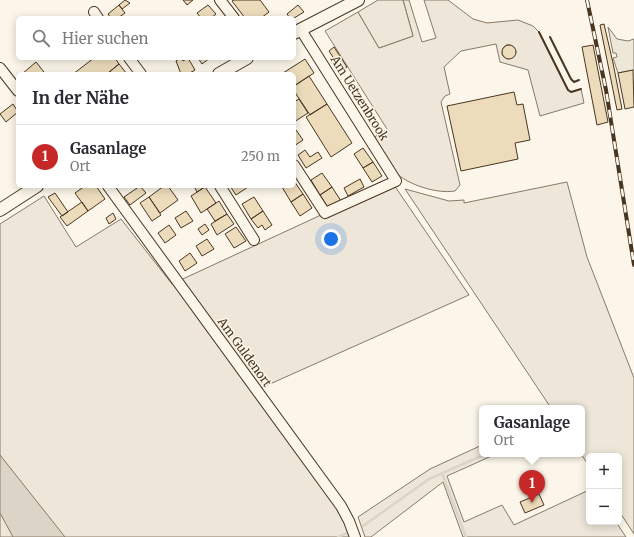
<!DOCTYPE html>
<html lang="de">
<head>
<meta charset="utf-8">
<style>
  :root { --surface:#fff; --page:#f7f7f7; --text:#2b2b33; --muted:#7c7c81; --line:#e1e1e2; --accent:#c62828 }
  body { margin:0; font-family:Merriweather,serif; background:var(--page); color:var(--text) }
  .controls { position:absolute; right:12px; bottom:12px; display:grid; overflow:hidden; border-radius:6px; box-shadow:0 2px 10px #0003 }
  .controls button { width:36px; height:36px; display:grid; place-items:center; padding:0; border:0; border-bottom:1px solid var(--line); background:var(--surface); color:var(--text); font:20px sans-serif }
  .you { position:absolute; left:331px; top:239px; width:14px; height:14px; margin:-10px; border:3px solid #fff; border-radius:50%; background:#1a73e8; box-shadow:0 0 0 6px #1a73e833 }
  .badge { display:grid; place-items:center; width:26px; height:26px; border-radius:50%; background:var(--accent); color:#fff; font-size:13px; font-weight:700 }
  .pin { position:absolute; translate:-50% -33px; filter:drop-shadow(0 1px 2px #0008) }
  .pin::after { content:''; position:absolute; top:21px; width:14px; height:12px; background:inherit; clip-path:polygon(0 0,100% 0,50% 100%) }
  .popup { position:absolute; left:479px; top:405px; width:106px; height:52px; box-sizing:border-box; display:grid; place-content:center; border-radius:6px; background:var(--surface); filter:drop-shadow(0 1px 3px #0005); font-size:13px; white-space:nowrap; color:var(--muted) }
  .popup b { font-size:15px; color:var(--text) }
  .popup::after { content:''; position:absolute; left:50%; top:100%; margin-left:-8px; border:8px solid transparent; border-top-color:var(--surface) }
  .list { margin:0; padding:0; list-style:none }
  h2 { display:flex; justify-content:space-between; align-items:center; height:52px; margin:0; padding:0 16px; font-size:17px }
  h2 small { font-size:13px; font-weight:400; color:var(--muted) }
  .list li { display:grid; grid-template-columns:26px 1fr auto; gap:12px; align-items:center; box-sizing:border-box; height:64px; padding:0 16px; border-top:1px solid var(--line) }
  .list b { display:block; font-size:15px; white-space:nowrap }
  .list p { margin:0; font-size:13px; white-space:nowrap; color:var(--muted) }
  .list em { font-size:13px; font-style:normal; color:var(--muted) }
  .icon { flex:none; width:22px; height:22px; fill:none; stroke:currentColor; stroke-width:2; stroke-linecap:round; stroke-linejoin:round }
  .map { position:relative; flex:none; width:634px; height:537px; overflow:hidden }
  .search { position:absolute; background:var(--surface); box-shadow:0 2px 10px #0003; left:16px; top:16px; width:280px; height:44px; display:flex; align-items:center; gap:10px; box-sizing:border-box; padding:0 14px; border-radius:6px; color:var(--muted); font-size:15px }
  .panel { position:absolute; background:var(--surface); box-shadow:0 2px 10px #0003; left:16px; top:72px; width:280px; height:116px; border-radius:6px }
  .map>svg:first-child { display:block }
</style>
</head>
<body>
<div class="map">
<svg width="634" height="537" viewBox="0 0 634 537">
  <rect width="100%" height="100%" fill="#fbf6e9"/>
  <!-- green -->
  <path fill="#ede6d9" stroke="#887966" fill-rule="evenodd" d="M 403,0 L 409,0 L 422,42 L 436,38 L 424,0 L 448,0 L 473,19 L 487,23 L 518,20 L 533,26 L 539,32 L 568,90 L 572,92 L 581,89 L 584,103 L 540,116 L 528,70 L 500,62 L 496,44 L 461,51 L 444,67 L 450,94 L 445,96 L 441,102 L 460,185 L 455,191 C 437,194 408,185 395,172 C 386,162 380,149 373,138 L 387,129 L 325,31 L 358,12 L 379,48 L 413,36 ZM 506,45 C 512,44 515,47 516,53 L 512,58 L 507,59 L 502,55 L 503,48 Z
    M 567,182 L 587,257 L 634,378 L 634,534 L 619,511 L 619,456 L 589,456 L 589,466 L 581,454 L 582,408 L 551,408 L 405,189 L 449,201 L 464,200 L 464,203 Z
    M 394,185 L 469,295 L 252,392 L 341,514 L 350,537 L 0,537 L 0,224 L 44,196 L 76,247 L 121,219 L 172,284 L 321,215 L 323,218 Z
    M 482,445 L 482,454 L 496,454 L 447,476 L 464,522 L 502,505 L 514,525 L 589,490 L 589,522 L 616,522 L 626,537 L 463,537 L 443,482 L 371,537 L 365,537 L 358,517 L 430,469 Z"/>
  <!-- parking -->
  <path fill="#ede7d9" stroke="#887966" d="M 378,0 L 403,0 L 413,36 L 379,48 L 358,12 Z
    M 608,27 L 617,39 L 628,41 L 634,39 L 634,70 L 618,73 L 613,58 L 617,57 L 616,53 L 613,53 Z"/>
  <!-- water -->
  <path fill="#dcd4c6" stroke="#887966" d="M 0,455 L 65,537 L 13,537 L 0,513 Z"/>
  <g fill="none" stroke-linecap="round" stroke-linejoin="round">
    <!-- stream -->
    <path stroke="#dcd4c6" stroke-width="2.5" d="M 582,448 L 583,449
      M 442,473 L 466,537
      M 363,526 L 429,479 L 486,454
      M 338,537 L 347,533"/>
  </g>
  <!-- building -->
  <path fill="#ecdcbc" stroke="#4a3520" d="M 125,0 L 130,3 L 122,9 L 119,5 Z
    M 183,0 L 193,0 L 187,5 Z
    M 234,0 L 260,0 L 269,12 L 261,18 L 245,18 L 232,1 Z
    M 119,5 L 125,13 L 118,18 L 111,18 L 108,14 Z
    M 208,5 L 216,14 L 211,18 L 201,18 L 197,13 Z
    M 298,5 L 304,12 L 294,18 L 290,18 L 287,14 Z
    M 604,24 L 613,63 L 622,109 L 617,110 L 600,25 Z
    M502 52a7 7 0 1 1 14 0a7 7 0 1 1-14 0Z
    M 593,45 L 608,122 L 597,125 L 582,47 Z
    M 334,47 L 347,67 L 342,71 L 329,51 Z
    M 94,58 L 115,58 L 119,64 L 107,74 L 73,74 Z
    M 181,58 L 183,61 L 188,58 L 195,70 L 188,74 L 181,74 L 176,61 Z
    M 198,58 L 210,58 L 202,64 Z
    M 305,59 L 314,73 L 294,86 L 294,74 L 283,73 Z
    M 36,62 L 44,72 L 41,74 L 22,74 Z
    M 119,64 L 127,74 L 107,74 Z
    M 633,70 L 634,107 L 625,109 L 618,73 Z
    M 309,76 L 327,104 L 310,115 L 294,91 L 294,86 Z
    M 514,92 L 517,105 L 523,104 L 530,140 L 515,143 L 518,159 L 461,171 L 447,106 Z
    M 299,99 L 308,113 L 294,122 L 294,102 Z
    M 13,104 L 18,112 L 6,122 L 0,114 Z
    M 327,104 L 352,143 L 331,157 L 306,117 Z
    M 296,130 L 303,140 L 294,146 L 294,131 Z
    M 363,148 L 373,162 L 363,168 L 354,154 Z
    M 305,150 L 310,157 L 318,152 L 322,158 L 306,168 L 298,155 Z
    M 373,162 L 382,176 L 372,182 L 363,168 Z
    M 322,173 L 332,187 L 320,195 L 311,180 Z
    M 360,179 L 364,187 L 348,196 L 344,188 Z
    M 294,181 L 303,194 L 291,202 L 282,187 L 294,186 Z
    M 85,186 L 96,186 L 105,199 L 88,211 L 75,193 Z
    M 140,186 L 146,193 L 130,205 L 124,197 Z
    M 164,186 L 168,186 L 178,200 L 160,213 L 149,197 Z
    M 194,186 L 206,186 L 197,192 Z
    M 230,186 L 247,186 L 248,187 L 236,195 Z
    M 205,187 L 216,203 L 201,213 L 191,196 Z
    M 332,187 L 341,201 L 329,209 L 320,195 Z
    M 55,193 L 68,212 L 62,216 L 48,197 Z
    M 303,194 L 312,208 L 300,216 L 291,202 Z
    M 149,197 L 161,215 L 152,221 L 140,203 Z
    M 254,197 L 263,211 L 251,219 L 242,204 Z
    M 219,201 L 227,214 L 215,221 L 207,209 Z
    M 82,202 L 88,211 L 67,226 L 60,217 Z
    M 186,211 L 193,221 L 181,228 L 175,218 Z
    M 263,211 L 272,225 L 265,230 L 262,225 L 258,228 L 251,219 Z
    M 113,213 L 116,219 L 109,224 L 106,218 Z
    M 227,214 L 234,224 L 217,235 L 211,224 Z
    M 205,224 L 209,230 L 202,235 L 198,229 Z
    M 169,225 L 176,235 L 165,243 L 158,233 Z
    M 236,227 L 246,241 L 234,248 L 225,234 Z
    M 207,239 L 214,249 L 202,256 L 196,246 Z
    M 190,253 L 197,263 L 185,271 L 179,261 Z
    M 539,494 L 544,505 L 525,513 L 520,502 Z"/>
  <g fill="none" stroke-linecap="round" stroke-linejoin="round">
    <defs>
      <path id="minor" d="M 220,0 L 234,18
        M 94,12 L 98,18
        M 129,58 L 141,74
        M 0,68 L 18,91
        M 294,165 L 325,213 L 396,181 L 301,30
        M 108,186 L 341,506 L 349,521 L 355,537
        M 220,186 L 254,240"/>
      <path id="major" d="M 294,33 L 358,0
        M 219,74 L 247,58
        M 0,210 L 37,186"/>
    </defs>
    <!-- minor casing -->
    <use href="#minor" stroke="#4a3520" stroke-width="12"/>
    <!-- major casing -->
    <use href="#major" stroke="#4a3520" stroke-width="14"/>
    <!-- minor -->
    <use href="#minor" stroke="#fbf6e9" stroke-width="10"/>
    <!-- major -->
    <use href="#major" stroke="#fbf6e9" stroke-width="12"/>
    <defs>
      <path id="rail" d="M 587,0 L 606,90 L 634,265"/>
    </defs>
    <!-- rail casing -->
    <use href="#rail" stroke="#4a3520" stroke-width="4"/>
    <!-- rail -->
    <use href="#rail" stroke="#fbf6e9" stroke-width="2.5" stroke-dasharray="8" stroke-linecap="butt"/>
    <!-- wall -->
    <path stroke="#4a3520" stroke-width="2" d="M 539,32 L 568,90 L 571,92 L 581,89
      M 550,37 L 571,79 L 574,82 L 579,80"/>
  </g>
  <g text-anchor="middle" dominant-baseline="central" stroke-width="3" stroke-linejoin="round" paint-order="stroke">
    <!-- street labels -->
    <g font-size="12" fill="#4a3520" stroke="#fbf6e9">
      <text transform="translate(360 98) rotate(58)">Am Uetzenbrook</text>
      <text transform="translate(245 352) rotate(54)">Am Guldenort</text>
    </g>
  </g>
</svg>
<div class="controls">
<button>+</button>
<button>−</button>
</div>
<div class="you"></div>
<div class="pin badge" style="left:532px;top:503px">1</div>
<div class="popup"><b>Gasanlage</b>Ort</div>
<div class="search"><svg class="icon" aria-label="search" viewBox="0 0 24 24"><circle cx="10" cy="10" r="6"/><path d="M15 15l6 6"/></svg>Hier suchen</div>
<section class="panel">
<h2>In der Nähe<small></small></h2>
<ul class="list">
<li><span class="badge">1</span><div><b>Gasanlage</b><p>Ort</p></div><em>250 m</em></li>
</ul>
</section>
</div>
</body>
</html>
